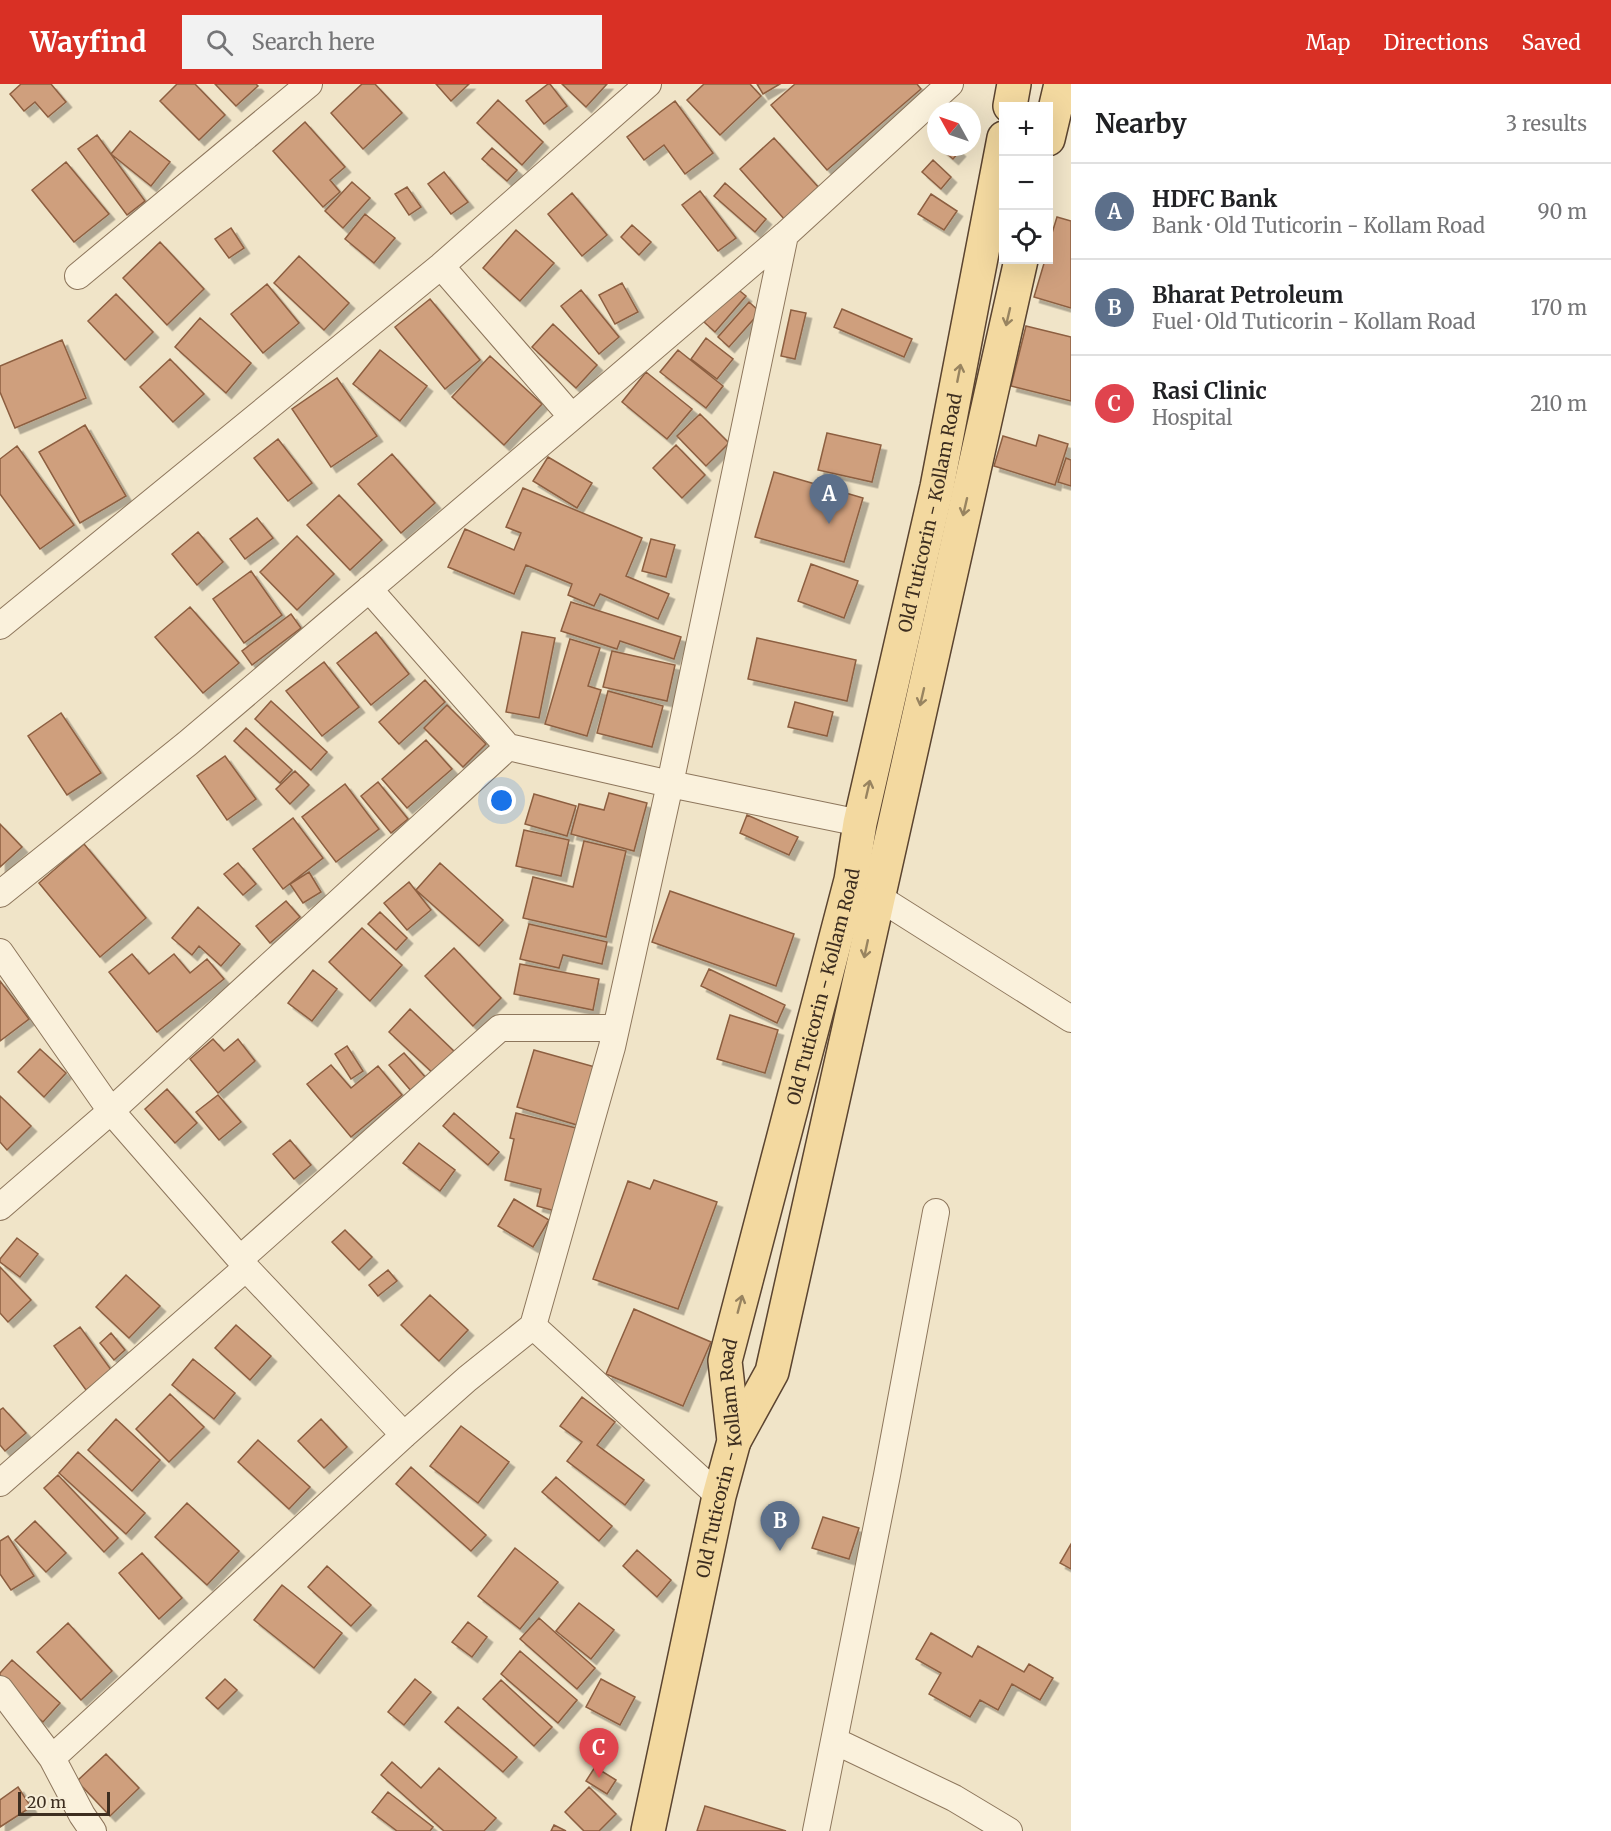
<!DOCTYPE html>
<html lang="en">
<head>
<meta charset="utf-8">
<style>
  :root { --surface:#fff; --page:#f2f2f2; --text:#202124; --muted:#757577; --line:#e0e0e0; --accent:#d93025 }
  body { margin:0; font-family:Merriweather,serif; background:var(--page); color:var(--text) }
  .controls { position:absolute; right:18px; top:18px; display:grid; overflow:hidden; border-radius:0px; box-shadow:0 6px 24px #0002 }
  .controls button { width:54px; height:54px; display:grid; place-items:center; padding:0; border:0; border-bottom:2px solid var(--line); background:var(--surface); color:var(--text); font:30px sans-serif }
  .compass { position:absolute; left:927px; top:18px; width:54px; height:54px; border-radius:50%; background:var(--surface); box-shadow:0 6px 24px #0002; rotate:310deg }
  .scale { position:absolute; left:18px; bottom:15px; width:92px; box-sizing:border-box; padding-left:6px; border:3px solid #3d2e20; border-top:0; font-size:16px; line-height:21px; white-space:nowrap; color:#3d2e20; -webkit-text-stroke:4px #f7eed8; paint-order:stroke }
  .you { position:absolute; left:502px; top:717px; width:21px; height:21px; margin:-15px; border:4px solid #fff; border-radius:50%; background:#1a73e8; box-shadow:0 0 0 9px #1a73e833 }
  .badge { display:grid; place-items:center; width:39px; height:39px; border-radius:50%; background:var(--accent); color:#fff; font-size:20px; font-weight:700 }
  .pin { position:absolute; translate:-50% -50px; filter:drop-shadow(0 2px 3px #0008) }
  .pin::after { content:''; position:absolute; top:32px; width:21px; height:18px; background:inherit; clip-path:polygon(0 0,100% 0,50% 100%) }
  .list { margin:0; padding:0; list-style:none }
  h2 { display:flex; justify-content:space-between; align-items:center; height:78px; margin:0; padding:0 24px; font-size:26px }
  h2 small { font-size:20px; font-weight:400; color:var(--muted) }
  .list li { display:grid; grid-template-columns:39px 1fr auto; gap:18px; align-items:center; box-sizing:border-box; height:96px; padding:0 24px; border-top:2px solid var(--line) }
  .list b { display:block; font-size:22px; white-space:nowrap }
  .list p { margin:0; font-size:20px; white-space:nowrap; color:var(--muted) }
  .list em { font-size:20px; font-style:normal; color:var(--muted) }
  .icon { flex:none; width:33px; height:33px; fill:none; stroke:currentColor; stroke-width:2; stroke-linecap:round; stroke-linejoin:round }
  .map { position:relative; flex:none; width:1071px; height:1747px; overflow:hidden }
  header { display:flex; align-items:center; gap:36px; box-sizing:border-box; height:84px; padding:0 30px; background:var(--accent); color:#fff }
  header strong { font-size:28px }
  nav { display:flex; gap:33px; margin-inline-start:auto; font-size:21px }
  .search { width:420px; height:54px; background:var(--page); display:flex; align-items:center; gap:15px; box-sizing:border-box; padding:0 21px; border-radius:0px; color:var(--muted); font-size:22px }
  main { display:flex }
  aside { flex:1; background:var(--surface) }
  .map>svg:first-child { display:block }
</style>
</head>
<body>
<header>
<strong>Wayfind</strong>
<div class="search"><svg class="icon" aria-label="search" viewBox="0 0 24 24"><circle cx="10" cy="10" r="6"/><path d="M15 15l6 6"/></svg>Search here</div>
<nav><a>Map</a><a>Directions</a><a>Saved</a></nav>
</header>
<main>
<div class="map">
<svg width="1071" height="1747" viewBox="0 0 1071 1747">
  <defs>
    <filter id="shadow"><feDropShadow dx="5.5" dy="5.5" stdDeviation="0" flood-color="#0004"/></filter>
  </defs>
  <rect width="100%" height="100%" fill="#f0e4c8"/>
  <!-- building -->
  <path fill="#cf9f7d" stroke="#8d5f41" stroke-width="1.5" filter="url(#shadow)" d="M 21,0 L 51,0 L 66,18 L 48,33 L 35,18 L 24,27 L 10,10 Z
    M 177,0 L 195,0 L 225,31 L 199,56 L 160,17 Z
    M 215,0 L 256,0 L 258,2 L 236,22 Z
    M 362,0 L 375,0 L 402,29 L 363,65 L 331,29 Z
    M 436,0 L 469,0 L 451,17 Z
    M 548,0 L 550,0 L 567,22 L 544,40 L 526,17 Z
    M 562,0 L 607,0 L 586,23 Z
    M 704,0 L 750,0 L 761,12 L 720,51 L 687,16 Z
    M 757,0 L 780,0 L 763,10 Z
    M 795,0 L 917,0 L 921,5 L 827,86 L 771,21 Z
    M 498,16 L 543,58 L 522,81 L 477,39 Z
    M 675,17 L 713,69 L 685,90 L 664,61 L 644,76 L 627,53 Z
    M 305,38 L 345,83 L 330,96 L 340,108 L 323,123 L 273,67 Z
    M 130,47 L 170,78 L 151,102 L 111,70 Z
    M 97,51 L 145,117 L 127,131 L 78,65 Z
    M 774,54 L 820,105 L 785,136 L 740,85 Z
    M 939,63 L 955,63 L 960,67 L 953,75 Z
    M 492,64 L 517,86 L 507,97 L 482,75 Z
    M 933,76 L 951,93 L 941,105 L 922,88 Z
    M 66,78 L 109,130 L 74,158 L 32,106 Z
    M 444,88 L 468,118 L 451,130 L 428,100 Z
    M 352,98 L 370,114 L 343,144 L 325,127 Z
    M 725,99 L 766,135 L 755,148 L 714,112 Z
    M 407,103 L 421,123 L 409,131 L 395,110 Z
    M 700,107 L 736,154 L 718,167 L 682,121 Z
    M 572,109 L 607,151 L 582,172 L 548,130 Z
    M 931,110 L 957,127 L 944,146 L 918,130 Z
    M 365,130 L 395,154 L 374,179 L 345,155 Z
    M 1057,133 L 1071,137 L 1071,224 L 1034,213 L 1045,176 L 1048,176 L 1048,162 Z
    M 632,141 L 651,158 L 639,171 L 621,153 Z
    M 231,144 L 244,164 L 229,174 L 215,155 Z
    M 516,146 L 554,179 L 520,217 L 483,184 Z
    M 160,158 L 204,205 L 167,241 L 123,194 Z
    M 299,172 L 349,219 L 324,246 L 274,199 Z
    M 622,199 L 638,228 L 615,240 L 599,211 Z
    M 267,200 L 299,239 L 263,269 L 231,230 Z
    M 735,203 L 746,212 L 715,248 L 704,238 Z
    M 581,206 L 619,253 L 599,270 L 561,222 Z
    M 116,210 L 153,248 L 125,276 L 88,237 Z
    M 430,215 L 480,276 L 445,305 L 395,243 Z
    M 749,218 L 760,228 L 729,263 L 718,253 Z
    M 842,225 L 912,255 L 904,273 L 834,243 Z
    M 791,226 L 806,229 L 795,275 L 781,272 Z
    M 200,234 L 251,279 L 226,309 L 175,263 Z
    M 553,240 L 597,281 L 576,304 L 532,263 Z
    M 1026,242 L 1071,253 L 1071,317 L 1011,302 Z
    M 706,254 L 733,275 L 717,295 L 691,275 Z
    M 62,256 L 86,314 L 15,344 L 0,308 L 0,282 Z
    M 380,266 L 427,302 L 400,337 L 353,300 Z
    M 678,266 L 723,302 L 706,324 L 660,288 Z
    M 490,272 L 542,320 L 504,361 L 452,313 Z
    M 170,275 L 204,310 L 173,338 L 140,303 Z
    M 646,288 L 692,325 L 667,355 L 622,318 Z
    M 337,294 L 377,352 L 331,383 L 292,325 Z
    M 700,330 L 729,359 L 706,382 L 677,352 Z
    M 85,341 L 126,412 L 80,439 L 39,368 Z
    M 827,349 L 881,361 L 872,398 L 818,386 Z
    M 1039,351 L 1068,360 L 1055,401 L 994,382 L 1003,352 L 1036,362 Z
    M 278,355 L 312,399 L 288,417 L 254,374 Z
    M 676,361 L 705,391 L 682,414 L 653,384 Z
    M 17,362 L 74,441 L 40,465 L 0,410 L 0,375 Z
    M 392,370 L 435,419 L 401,449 L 358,400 Z
    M 548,373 L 592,399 L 577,424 L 533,397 Z
    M 1066,374 L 1071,376 L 1071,402 L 1058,398 Z
    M 774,388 L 863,414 L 844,478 L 755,453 Z
    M 523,404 L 642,454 L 626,492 L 669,510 L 658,535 L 600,510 L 594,522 L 568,511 L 572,500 L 526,481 L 514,510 L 448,483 L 465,445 L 514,466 L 521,449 L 506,443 Z
    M 339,411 L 382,456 L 350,486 L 307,441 Z
    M 257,434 L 273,454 L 245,475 L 230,455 Z
    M 198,448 L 223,478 L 197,501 L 172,470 Z
    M 297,452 L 334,490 L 297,526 L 260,488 Z
    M 651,455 L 675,461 L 666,493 L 642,487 Z
    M 811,480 L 858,497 L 844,534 L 798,517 Z
    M 251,487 L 282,531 L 244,559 L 213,515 Z
    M 571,518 L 681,553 L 674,575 L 620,557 L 617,565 L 561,547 Z
    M 190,523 L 239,579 L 203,609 L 155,553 Z
    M 291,530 L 301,544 L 252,581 L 242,567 Z
    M 376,548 L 409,590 L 371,621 L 337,579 Z
    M 522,548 L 555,554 L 539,634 L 506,628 Z
    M 757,554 L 856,576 L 847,617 L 748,595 Z
    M 570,555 L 600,564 L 588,602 L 601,606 L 587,652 L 545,640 Z
    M 612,567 L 675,581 L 667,617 L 603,603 Z
    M 324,578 L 359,623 L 322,652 L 286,607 Z
    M 425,596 L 445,618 L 399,660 L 379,638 Z
    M 608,607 L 663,622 L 652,663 L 597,649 Z
    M 271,617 L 327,668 L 311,686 L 255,635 Z
    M 795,618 L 833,628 L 827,652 L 788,643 Z
    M 447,621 L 486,660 L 463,683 L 424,644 Z
    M 61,629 L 101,689 L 67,711 L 28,652 Z
    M 246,644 L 292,686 L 280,699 L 234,657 Z
    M 426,656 L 452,685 L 407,724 L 382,695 Z
    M 225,672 L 256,715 L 227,736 L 197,692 Z
    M 295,687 L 309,701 L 290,720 L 276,705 Z
    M 378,698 L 408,735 L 391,749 L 361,712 Z
    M 345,700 L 379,745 L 336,778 L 302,733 Z
    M 609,709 L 647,719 L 634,767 L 571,750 L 579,720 L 604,726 Z
    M 534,710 L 576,722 L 567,752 L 525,740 Z
    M 747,731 L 798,753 L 789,771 L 740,749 Z
    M 293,734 L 323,774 L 283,805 L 253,765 Z
    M 0,740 L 22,763 L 0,783 Z
    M 524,746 L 569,756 L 561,792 L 516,782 Z
    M 584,757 L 626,767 L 606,853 L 523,834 L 533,793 L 573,803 Z
    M 84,760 L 146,834 L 100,873 L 39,799 Z
    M 238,779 L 256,800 L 243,811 L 224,790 Z
    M 440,779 L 503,836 L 479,862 L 416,806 Z
    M 309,788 L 321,808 L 303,819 L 290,800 Z
    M 409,798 L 431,826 L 407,846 L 384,819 Z
    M 670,807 L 794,850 L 776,902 L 652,858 Z
    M 286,817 L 300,833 L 270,859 L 256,842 Z
    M 198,823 L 240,860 L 221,882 L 199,862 L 192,871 L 172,854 Z
    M 380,828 L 407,854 L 396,866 L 368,840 Z
    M 529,840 L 607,858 L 602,880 L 563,871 L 559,884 L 520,875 Z
    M 362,844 L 402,881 L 370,917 L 329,878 Z
    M 454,864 L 501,914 L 473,942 L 425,892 Z
    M 132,870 L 149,890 L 174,870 L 190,889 L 207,875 L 224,895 L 157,948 L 109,888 Z
    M 520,880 L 599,895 L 593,926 L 514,910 Z
    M 709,885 L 785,921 L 777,939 L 701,902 Z
    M 313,886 L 337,905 L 312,937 L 288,919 Z
    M 0,897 L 29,935 L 0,957 Z
    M 410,925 L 457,970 L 436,992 L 389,948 Z
    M 730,931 L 778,946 L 765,989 L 717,975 Z
    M 213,955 L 224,967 L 238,955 L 255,977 L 218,1009 L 190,975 Z
    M 347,962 L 363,987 L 351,995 L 335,970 Z
    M 40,965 L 66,989 L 44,1013 L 18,988 Z
    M 534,966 L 595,983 L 577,1041 L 517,1023 Z
    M 404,969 L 427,995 L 412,1008 L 389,981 Z
    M 331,981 L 351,1004 L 378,982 L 402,1011 L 351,1053 L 307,1000 Z
    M 167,1005 L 197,1039 L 175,1059 L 145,1025 Z
    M 218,1011 L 241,1038 L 219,1056 L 196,1028 Z
    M 0,1012 L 31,1042 L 7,1066 L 0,1058 Z
    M 454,1029 L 499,1068 L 488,1081 L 443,1042 Z
    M 516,1029 L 580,1045 L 559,1128 L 537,1122 L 541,1105 L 505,1096 L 514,1055 L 510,1054 Z
    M 290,1056 L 311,1081 L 294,1095 L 273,1070 Z
    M 419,1059 L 455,1086 L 440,1107 L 403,1079 Z
    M 654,1096 L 717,1118 L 678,1225 L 593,1195 L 628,1097 L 650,1105 Z
    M 514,1115 L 549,1136 L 533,1163 L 498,1142 Z
    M 345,1146 L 372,1173 L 359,1186 L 332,1158 Z
    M 17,1154 L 38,1170 L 20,1193 L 0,1178 L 0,1175 Z
    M 0,1183 L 31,1216 L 8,1238 L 0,1229 Z
    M 388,1186 L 397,1197 L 378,1212 L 369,1201 Z
    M 126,1191 L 160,1222 L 129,1254 L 96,1223 Z
    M 430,1211 L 468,1246 L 439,1277 L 401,1241 Z
    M 634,1225 L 711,1258 L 683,1322 L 606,1290 Z
    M 236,1241 L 271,1272 L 250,1296 L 215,1264 Z
    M 80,1243 L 112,1287 L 86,1306 L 54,1262 Z
    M 111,1249 L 125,1266 L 114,1276 L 100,1259 Z
    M 193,1275 L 235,1309 L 214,1335 L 172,1301 Z
    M 170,1310 L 204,1343 L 169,1378 L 136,1345 Z
    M 582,1313 L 615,1338 L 597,1361 L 644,1396 L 625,1421 L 567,1377 L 582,1358 L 560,1342 Z
    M 3,1324 L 26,1349 L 5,1367 L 0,1361 L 0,1326 Z
    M 116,1335 L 160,1376 L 132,1407 L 88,1366 Z
    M 321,1335 L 347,1363 L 324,1384 L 298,1357 Z
    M 461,1342 L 509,1378 L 478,1419 L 430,1382 Z
    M 258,1356 L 310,1403 L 289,1425 L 238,1378 Z
    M 78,1368 L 145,1429 L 126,1450 L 59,1389 Z
    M 411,1383 L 486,1451 L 471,1467 L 396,1400 Z
    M 58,1391 L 118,1454 L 104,1468 L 44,1404 Z
    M 556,1393 L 612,1442 L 599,1457 L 542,1408 Z
    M 187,1419 L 239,1467 L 207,1501 L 155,1453 Z
    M 823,1433 L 859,1444 L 849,1475 L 812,1464 Z
    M 35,1437 L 66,1469 L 46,1488 L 15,1456 Z
    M 8,1452 L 34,1492 L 11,1506 L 0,1490 L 0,1457 Z
    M 1071,1460 L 1071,1485 L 1060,1479 Z
    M 515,1464 L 558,1498 L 520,1545 L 478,1512 Z
    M 637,1466 L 671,1496 L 657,1513 L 623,1482 Z
    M 142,1469 L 182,1514 L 159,1535 L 119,1489 Z
    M 327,1482 L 371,1521 L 351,1542 L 308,1503 Z
    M 282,1501 L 342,1549 L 314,1584 L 254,1536 Z
    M 579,1519 L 614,1546 L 591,1575 L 556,1547 Z
    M 539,1534 L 595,1584 L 577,1605 L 520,1555 Z
    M 468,1538 L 487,1553 L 472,1573 L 452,1558 Z
    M 68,1539 L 112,1587 L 81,1616 L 37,1568 Z
    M 931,1549 L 972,1573 L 978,1562 L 1024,1588 L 1029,1580 L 1053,1594 L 1040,1616 L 1012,1600 L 998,1626 L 980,1616 L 970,1633 L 929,1610 L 941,1589 L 916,1575 Z
    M 520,1567 L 577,1616 L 558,1639 L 501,1590 Z
    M 12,1576 L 60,1619 L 43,1638 L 0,1599 L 0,1589 Z
    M 225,1595 L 237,1606 L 218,1625 L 206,1614 Z
    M 415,1595 L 431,1608 L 404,1641 L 388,1628 Z
    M 601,1595 L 635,1613 L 620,1641 L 586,1623 Z
    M 501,1596 L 552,1643 L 534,1662 L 483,1615 Z
    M 458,1623 L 517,1673 L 503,1688 L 445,1638 Z
    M 106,1670 L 139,1704 L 110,1732 L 77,1697 Z
    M 392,1678 L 421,1704 L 439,1684 L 496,1734 L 484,1747 L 444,1747 L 381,1691 Z
    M 595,1683 L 616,1696 L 607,1710 L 586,1697 Z
    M 18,1703 L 31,1723 L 0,1743 L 0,1716 Z
    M 589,1703 L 616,1730 L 599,1747 L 584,1747 L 565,1728 Z
    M 388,1708 L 433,1743 L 430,1747 L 397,1747 L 372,1728 Z
    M 705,1722 L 786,1747 L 697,1747 Z
    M 554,1741 L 566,1747 L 551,1747 Z"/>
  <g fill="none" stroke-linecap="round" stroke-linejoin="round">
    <defs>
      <path id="minor" d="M 441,182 L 572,333
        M 78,192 L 309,0
        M 369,505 L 508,663 L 670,700 L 860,739
        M 0,542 L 441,182 L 648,0
        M 0,810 L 188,659 L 572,333 L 785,151 L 950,0
        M 878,813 L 1071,935
        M 0,868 L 111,1027 L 240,1175 L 246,1184 L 404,1351
        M 0,1123 L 111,1027 L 508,663
        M 240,1175 L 500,944 L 616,944
        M 533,1242 L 719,1412
        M 0,1399 L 246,1184
        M 0,1605 L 52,1674 L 82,1731 L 93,1747
        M 835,1657 L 954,1714 L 1009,1747
        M 52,1674 L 404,1351 L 467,1295 L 533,1242 L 612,963 L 670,700 L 785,151
        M 816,1747 L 887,1391 L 936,1128"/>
      <g id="primary">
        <path d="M 1010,22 L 1014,0"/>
        <path d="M 1048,55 L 1061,0"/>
        <path d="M 734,1357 L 772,1288 L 1021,176"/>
        <path id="s1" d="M 648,1747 L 719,1412 L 734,1357 L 725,1277 L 851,796 L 860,739 L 937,403 L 1004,54"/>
      </g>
    </defs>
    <!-- minor casing -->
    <use href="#minor" stroke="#8d765c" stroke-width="28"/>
    <!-- primary casing -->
    <use href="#primary" stroke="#5b4430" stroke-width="36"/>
    <!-- minor -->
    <use href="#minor" stroke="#faf1dc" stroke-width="26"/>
    <!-- primary -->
    <use href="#primary" stroke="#f3d9a0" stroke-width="33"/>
  </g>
  <!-- one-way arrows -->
  <defs><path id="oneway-shaft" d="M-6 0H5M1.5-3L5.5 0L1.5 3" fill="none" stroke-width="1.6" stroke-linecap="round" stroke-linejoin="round" transform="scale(1.5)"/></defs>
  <g stroke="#988460">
    <use href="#oneway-shaft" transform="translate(1008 233) rotate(103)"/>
    <use href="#oneway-shaft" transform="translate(959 289) rotate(-79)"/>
    <use href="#oneway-shaft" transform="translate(965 423) rotate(103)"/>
    <use href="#oneway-shaft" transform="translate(922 613) rotate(103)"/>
    <use href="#oneway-shaft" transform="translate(868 705) rotate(-77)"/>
    <use href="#oneway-shaft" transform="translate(866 865) rotate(102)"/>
    <use href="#oneway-shaft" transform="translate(740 1220) rotate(-75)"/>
  </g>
  <g text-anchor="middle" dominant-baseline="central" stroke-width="4.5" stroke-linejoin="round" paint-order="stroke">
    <!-- street labels -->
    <g font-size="18" fill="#3d2e20" stroke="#f7eed8">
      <text stroke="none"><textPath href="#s1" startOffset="1353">Old Tuticorin - Kollam Road</textPath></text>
      <text stroke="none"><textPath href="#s1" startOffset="867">Old Tuticorin - Kollam Road</textPath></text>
      <text stroke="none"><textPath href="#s1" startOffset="381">Old Tuticorin - Kollam Road</textPath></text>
    </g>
  </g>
</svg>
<div class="controls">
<button>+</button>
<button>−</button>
<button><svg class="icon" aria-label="locate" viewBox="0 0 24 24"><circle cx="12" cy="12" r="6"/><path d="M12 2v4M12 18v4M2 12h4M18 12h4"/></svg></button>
</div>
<svg class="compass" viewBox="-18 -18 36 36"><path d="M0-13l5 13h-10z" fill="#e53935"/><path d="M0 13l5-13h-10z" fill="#757577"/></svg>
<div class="scale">20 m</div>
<div class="you"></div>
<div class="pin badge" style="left:829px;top:440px;background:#5c6f8a">A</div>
<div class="pin badge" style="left:780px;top:1467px;background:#5c6f8a">B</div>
<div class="pin badge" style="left:599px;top:1694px;background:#e0444e">C</div>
</div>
<aside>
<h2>Nearby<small>3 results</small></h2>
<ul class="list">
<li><span class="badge" style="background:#5c6f8a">A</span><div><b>HDFC Bank</b><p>Bank · Old Tuticorin - Kollam Road</p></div><em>90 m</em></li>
<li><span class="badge" style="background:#5c6f8a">B</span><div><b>Bharat Petroleum</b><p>Fuel · Old Tuticorin - Kollam Road</p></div><em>170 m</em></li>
<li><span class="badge" style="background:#e0444e">C</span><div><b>Rasi Clinic</b><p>Hospital</p></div><em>210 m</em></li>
</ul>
</aside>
</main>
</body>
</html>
